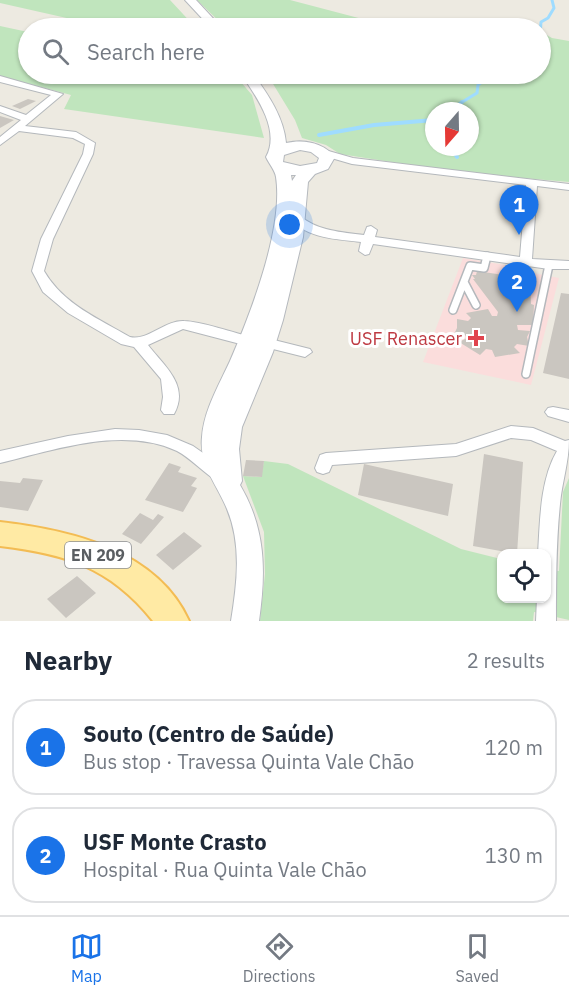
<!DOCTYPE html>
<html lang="en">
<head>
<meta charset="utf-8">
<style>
  :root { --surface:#fff; --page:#f2f2f3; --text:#1f2937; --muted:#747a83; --line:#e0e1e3; --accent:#1a73e8 }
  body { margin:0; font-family:"IBM Plex Sans",sans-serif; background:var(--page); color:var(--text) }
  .controls { position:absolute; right:18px; bottom:18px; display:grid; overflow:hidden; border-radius:12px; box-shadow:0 2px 4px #0004 }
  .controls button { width:54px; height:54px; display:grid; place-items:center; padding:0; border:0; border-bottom:2px solid var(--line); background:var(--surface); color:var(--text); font:30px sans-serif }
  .compass { position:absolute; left:425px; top:102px; width:54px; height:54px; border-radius:50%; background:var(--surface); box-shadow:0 2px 4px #0004; rotate:200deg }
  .you { position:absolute; left:290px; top:225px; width:21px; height:21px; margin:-15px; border:4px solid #fff; border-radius:50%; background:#1a73e8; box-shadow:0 0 0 9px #1a73e833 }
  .badge { display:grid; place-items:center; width:39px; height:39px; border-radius:50%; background:var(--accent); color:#fff; font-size:20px; font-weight:700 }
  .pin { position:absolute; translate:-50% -50px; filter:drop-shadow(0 2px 3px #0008) }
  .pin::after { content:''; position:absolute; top:32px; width:21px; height:18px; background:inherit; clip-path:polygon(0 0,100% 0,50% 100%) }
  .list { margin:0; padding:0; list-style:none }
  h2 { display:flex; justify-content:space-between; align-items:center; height:78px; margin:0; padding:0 24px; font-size:26px }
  h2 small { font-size:20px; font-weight:400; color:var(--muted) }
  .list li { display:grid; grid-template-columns:39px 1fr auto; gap:18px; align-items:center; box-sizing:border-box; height:96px; margin:0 12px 12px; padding:0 12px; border:2px solid var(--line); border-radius:24px }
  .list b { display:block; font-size:22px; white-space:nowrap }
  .list p { margin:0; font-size:20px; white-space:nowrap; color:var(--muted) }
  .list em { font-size:20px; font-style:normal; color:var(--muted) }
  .icon { flex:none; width:33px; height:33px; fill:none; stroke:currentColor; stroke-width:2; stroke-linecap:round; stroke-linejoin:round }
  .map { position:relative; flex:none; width:569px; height:621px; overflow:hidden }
  .search { position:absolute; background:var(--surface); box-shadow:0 2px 4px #0004; left:18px; right:18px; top:18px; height:66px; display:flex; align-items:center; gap:15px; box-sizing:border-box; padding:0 21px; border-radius:33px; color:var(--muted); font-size:22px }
  .sheet { height:294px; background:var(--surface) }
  nav { display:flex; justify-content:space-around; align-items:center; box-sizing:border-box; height:84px; border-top:2px solid var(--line); background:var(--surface); font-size:16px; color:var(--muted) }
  nav a { display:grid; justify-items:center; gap:3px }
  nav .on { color:var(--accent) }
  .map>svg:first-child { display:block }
</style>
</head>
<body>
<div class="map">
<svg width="569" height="621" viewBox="0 0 569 621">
  <rect width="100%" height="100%" fill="#edeae1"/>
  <!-- medical -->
  <path fill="#fbdddc" d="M 463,258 L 524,268 L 533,273 L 559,278 L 531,385 L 423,362 Z"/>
  <!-- green -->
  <path fill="#c0e5bd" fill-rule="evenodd" d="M 0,0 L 170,0 L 196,28 L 111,28 L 0,3 Z
    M 197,0 L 290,0 L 370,21 L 457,28 L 226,28 Z
    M 0,26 L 28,32 L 28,74 L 234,74 L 252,95 L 264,138 L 64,109 L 71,95 L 0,76 Z
    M 541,32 L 552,38 L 569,41 L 569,182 L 455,172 L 340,154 L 326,145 L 302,138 L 295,120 L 267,74 L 540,74 ZM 434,111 L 470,111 L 470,147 L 434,147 Z
    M 264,461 L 288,464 L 461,549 L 501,559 L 502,598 L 546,598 L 547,569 L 559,571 L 563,492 L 569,478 L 569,620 L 534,612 L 533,621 L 260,621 L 265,574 L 264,532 L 243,476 L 261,477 Z"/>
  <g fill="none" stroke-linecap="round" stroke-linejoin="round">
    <!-- stream-far1 -->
    <path stroke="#9fdcff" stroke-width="3" d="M 540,35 L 541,22 L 548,18 L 554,8 L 552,0
      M 459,104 L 477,93 L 478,85 L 492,74"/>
    <!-- stream -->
    <path stroke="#9fdcff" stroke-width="4" d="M 454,111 L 462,102
      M 319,135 L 374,125 L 434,120
      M 451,147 L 457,157"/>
  </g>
  <!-- building -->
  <path fill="#cac6c0" d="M 28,99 L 36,101 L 20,109 L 12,106 Z
    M 0,116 L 14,120 L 0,128 Z
    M 477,271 L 530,279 L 531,304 L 534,305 L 533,325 L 517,325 L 518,330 L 530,331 L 527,337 L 529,346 L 517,344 L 514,347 L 520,353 L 495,357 L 492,350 L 486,349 L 480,355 L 459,342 L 467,338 L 465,335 L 454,334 L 457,328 L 457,319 L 468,321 L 471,318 L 466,313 L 488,309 L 492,316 L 497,316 L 498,312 L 473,279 L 475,279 L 472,275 L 476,275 Z
    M 561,293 L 569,294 L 569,379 L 543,373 Z
    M 484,454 L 523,462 L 517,554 L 473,546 Z
    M 246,460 L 264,461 L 262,477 L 243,476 Z
    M 169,463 L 181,467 L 178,472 L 197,478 L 191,486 L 197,488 L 183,512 L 145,500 Z
    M 364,464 L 453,484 L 448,516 L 358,495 Z
    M 23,478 L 43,480 L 28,511 L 0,507 L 0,481 L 20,483 Z
    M 140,513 L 153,520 L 158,514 L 164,517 L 141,544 L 122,534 Z
    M 184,532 L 202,546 L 173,570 L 156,555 Z
    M 77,576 L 96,593 L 66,618 L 47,599 Z"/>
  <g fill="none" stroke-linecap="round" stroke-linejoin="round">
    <defs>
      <path id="service" d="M 464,282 L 476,305
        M 453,310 L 470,266 L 484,268 L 487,256
        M 526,374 L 549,265"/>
      <path id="minor" d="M 0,76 L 63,94 L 25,126 L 76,132 L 95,143 L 93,154 L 53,239 L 44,271 C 63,304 99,319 130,337 C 148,341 165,320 184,321 C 199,321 236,333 253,338 L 255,341 L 248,346 L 183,329 L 148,345 C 164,366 190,385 174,414 L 164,414 L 161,410 L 163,397 L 161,379 L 134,347 L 121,344 L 68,313 L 43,292 L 32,271 L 41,239 L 83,154 L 85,144 L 73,138 L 19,131 L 0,145 L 0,137 L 21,120 L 0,112 L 0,106 L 26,115 L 51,95 L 0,82 Z
        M 325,150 L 353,158 L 569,184 L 569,190 L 537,186 L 532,259 L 569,261 L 569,269 L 549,269 L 373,244 L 369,254 L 365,255 L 359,251 L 361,242 C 337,239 307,239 290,218 L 292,216 L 300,216 C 318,231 341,232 364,235 L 367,227 L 371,226 L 377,230 L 375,237 L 520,257 L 526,185 L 352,164 L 321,155 L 320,153 Z
        M 266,338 L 310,349 L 312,352 L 305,357 L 261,346 L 259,343 L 261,340 Z
        M 553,407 L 569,410 L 569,422 L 548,416 L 545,412 L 548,408 Z
        M 511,426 L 533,428 L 565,441 L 569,440 C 569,462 562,482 560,504 C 556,543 556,582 556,621 L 536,621 L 537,598 L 546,598 L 546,554 L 538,554 C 540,521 540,480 557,451 L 531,440 L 511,438 L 456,456 L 332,465 L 329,472 L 323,474 L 317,472 L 315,468 L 320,455 L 326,453 L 456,444 Z
        M 115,429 L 139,430 L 167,435 L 193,446 L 226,469 L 228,474 L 226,479 L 220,480 L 214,479 C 201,470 190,458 177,451 C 122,426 55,450 0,463 L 0,451 L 68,436 Z"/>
      <path id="secondary" d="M 185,0 L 196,0 L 222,28 L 211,28 Z
        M 241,74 L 253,74 C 268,94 284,118 286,143 C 303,139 323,142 335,157 L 328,169 L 315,174 L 308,182 L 303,237 L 283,320 L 273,352 L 242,427 L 239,449 L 242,481 L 240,485 C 266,529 266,572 259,621 L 231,621 C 237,584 242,545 227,509 C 217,484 199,466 202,437 C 204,410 219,385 230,361 C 250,315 284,228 276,177 C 275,170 269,164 266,157 C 281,130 256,96 241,74 ZM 300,150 L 311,152 L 319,158 L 317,163 L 300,166 L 283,162 L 284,155 ZM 291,175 L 296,175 L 292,181 Z"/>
      <path id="primary" d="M 0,522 C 70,530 157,550 189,621 L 153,621 C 110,567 66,554 0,546 Z"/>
    </defs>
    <!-- service casing -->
    <use href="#service" stroke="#b4b8bc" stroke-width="10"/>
    <!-- minor casing -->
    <use href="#minor" stroke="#b4b8bc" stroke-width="2"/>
    <!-- secondary casing -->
    <use href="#secondary" stroke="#b5b9be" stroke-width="2"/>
    <!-- primary casing -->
    <use href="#primary" stroke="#f3bc54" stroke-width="4"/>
    <!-- service -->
    <use href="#service" stroke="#fff" stroke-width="7"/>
    <!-- minor -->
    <use href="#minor" fill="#fff" fill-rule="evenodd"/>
    <!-- secondary -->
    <use href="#secondary" fill="#fff" fill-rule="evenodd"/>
    <!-- primary -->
    <use href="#primary" fill="#ffeaa4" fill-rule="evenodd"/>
  </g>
  <!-- markers -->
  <path fill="#e0444e" stroke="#fff" stroke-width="2" d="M473 329h6v6h6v6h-6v6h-6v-6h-6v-6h6z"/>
  <g text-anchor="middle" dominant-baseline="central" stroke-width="6" stroke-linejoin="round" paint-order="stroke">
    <!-- shield labels -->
    <rect fill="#fff" stroke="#8c8e91" stroke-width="1.5" x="65" y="542" width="66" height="26" rx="4.5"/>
    <g font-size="16" font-weight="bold" fill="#5a5e62">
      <text x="98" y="555">EN 209</text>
    </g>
    <!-- health labels -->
    <g font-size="18" fill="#be3a42" stroke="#fff" text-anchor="end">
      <text x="462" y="338">USF Renascer</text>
    </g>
  </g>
</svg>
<div class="controls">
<button><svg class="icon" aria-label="locate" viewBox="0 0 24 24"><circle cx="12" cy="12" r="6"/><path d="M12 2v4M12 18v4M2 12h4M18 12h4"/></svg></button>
</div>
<svg class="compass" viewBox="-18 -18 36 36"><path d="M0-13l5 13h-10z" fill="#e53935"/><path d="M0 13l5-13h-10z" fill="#747a83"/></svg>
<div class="you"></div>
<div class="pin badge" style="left:519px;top:235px">1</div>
<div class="pin badge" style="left:517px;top:312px">2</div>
<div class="search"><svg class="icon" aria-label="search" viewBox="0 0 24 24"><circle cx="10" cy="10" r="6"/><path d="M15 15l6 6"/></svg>Search here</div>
</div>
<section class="sheet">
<h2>Nearby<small>2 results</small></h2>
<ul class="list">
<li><span class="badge">1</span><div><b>Souto (Centro de Saúde)</b><p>Bus stop · Travessa Quinta Vale Chão</p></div><em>120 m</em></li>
<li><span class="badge">2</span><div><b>USF Monte Crasto</b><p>Hospital · Rua Quinta Vale Chão</p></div><em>130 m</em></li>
</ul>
</section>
<nav>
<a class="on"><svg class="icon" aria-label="map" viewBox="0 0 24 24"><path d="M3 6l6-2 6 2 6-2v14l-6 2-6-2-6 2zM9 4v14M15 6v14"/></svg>Map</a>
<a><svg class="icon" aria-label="directions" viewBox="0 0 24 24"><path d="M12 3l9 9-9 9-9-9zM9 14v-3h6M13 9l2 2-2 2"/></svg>Directions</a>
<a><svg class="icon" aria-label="saved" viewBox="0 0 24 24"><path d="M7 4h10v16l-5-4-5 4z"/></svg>Saved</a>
</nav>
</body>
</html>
